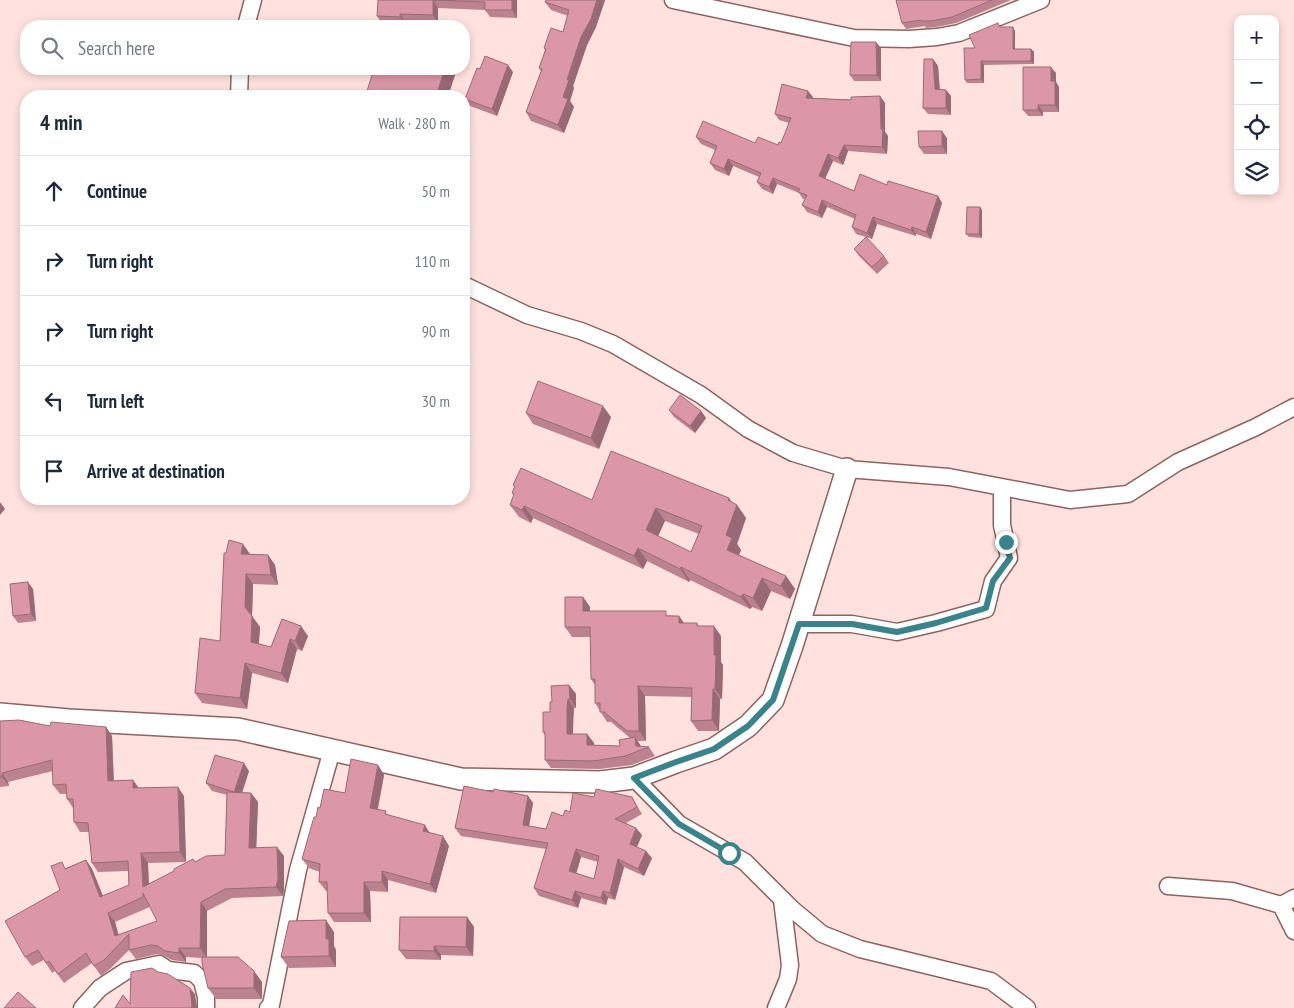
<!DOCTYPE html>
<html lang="en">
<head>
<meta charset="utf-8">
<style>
  :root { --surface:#fff; --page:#f2f2f3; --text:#1f2937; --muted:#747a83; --line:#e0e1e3 }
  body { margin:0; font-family:"PT Sans Narrow",sans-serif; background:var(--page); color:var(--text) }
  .controls { position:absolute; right:15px; top:15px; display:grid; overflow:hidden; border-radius:10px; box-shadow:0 2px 8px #0003 }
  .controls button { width:45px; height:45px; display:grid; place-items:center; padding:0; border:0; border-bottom:1px solid var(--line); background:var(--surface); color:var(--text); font:25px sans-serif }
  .stop { position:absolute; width:15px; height:15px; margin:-11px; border:4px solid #3b838a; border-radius:50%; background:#fff }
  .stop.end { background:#3b838a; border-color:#fff; box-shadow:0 1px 5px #0008 }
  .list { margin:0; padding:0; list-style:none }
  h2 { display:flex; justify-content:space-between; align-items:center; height:65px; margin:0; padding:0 20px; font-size:21px }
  h2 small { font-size:16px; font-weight:400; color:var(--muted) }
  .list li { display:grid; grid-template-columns:32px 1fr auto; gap:15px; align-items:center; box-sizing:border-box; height:70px; padding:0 20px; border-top:1px solid var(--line) }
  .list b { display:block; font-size:19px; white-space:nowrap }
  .list em { font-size:16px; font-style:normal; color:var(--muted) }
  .icon { flex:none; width:28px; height:28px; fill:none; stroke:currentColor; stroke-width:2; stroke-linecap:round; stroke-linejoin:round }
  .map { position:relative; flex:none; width:1294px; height:1008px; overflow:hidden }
  .search { position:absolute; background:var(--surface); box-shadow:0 2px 8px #0003; left:20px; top:20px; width:450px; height:55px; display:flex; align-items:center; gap:12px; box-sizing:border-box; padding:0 18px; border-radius:20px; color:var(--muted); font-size:19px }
  .panel { position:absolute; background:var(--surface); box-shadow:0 2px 8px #0003; left:20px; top:90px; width:450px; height:415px; border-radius:20px }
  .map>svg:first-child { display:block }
</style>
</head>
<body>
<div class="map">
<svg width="1294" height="1008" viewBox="0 0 1294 1008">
  <rect width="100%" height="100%" fill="#ffe2df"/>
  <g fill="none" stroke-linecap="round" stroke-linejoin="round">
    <defs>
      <path id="minor" d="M 673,0 L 854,38 L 909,39 L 937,37 L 959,33 L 1041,0
        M 246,26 L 253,0
        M 239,96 L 240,69
        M 464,285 L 527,315 L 581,331 L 613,344 L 701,395 L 748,429 L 793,453 L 847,469 L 949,477 L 1070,500 L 1128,494 L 1178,462 L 1256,427 L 1294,407
        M 799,624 L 852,624 L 897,632 L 936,623 L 986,609 L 993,581 L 1009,558 L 1002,525 L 1002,487
        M 634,778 L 679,824 L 745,862 L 792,909 L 822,934 L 860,949 L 991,981 L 1027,1008
        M 1168,886 L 1232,891 L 1281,905 L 1294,898
        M 1281,905 L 1294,931
        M 82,1008 L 100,988 L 126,971 L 159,964 L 168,970 L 194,973 L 202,981 L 206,997 L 206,1008
        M 268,1008 L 271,1005 L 298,870 L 332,750
        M 776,1008 L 788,979 L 790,965 L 782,900"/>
      <path id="tertiary" d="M 0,714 L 69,720 L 238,729 L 461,779 L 600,782 L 634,778 L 676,762 L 714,749 L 748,726 L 773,700 L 792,646 L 847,469"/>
    </defs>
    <!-- minor casing -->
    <use href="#minor" stroke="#8c6360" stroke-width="19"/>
    <!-- tertiary casing -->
    <use href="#tertiary" stroke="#8c6360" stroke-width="24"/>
    <!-- minor -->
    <use href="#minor" stroke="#fff" stroke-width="16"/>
    <!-- tertiary -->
    <use href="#tertiary" stroke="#fff" stroke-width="21"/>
  </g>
  <!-- wall -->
  <path fill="#bc8290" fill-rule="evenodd" d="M 378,0 L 517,0 L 517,18 L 490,17 L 485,10 L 438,8 L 438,23 L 405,22 L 405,25 L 382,24 L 377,16 Z
    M 546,0 L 605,0 L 596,27 L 587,45 L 573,86 L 574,88 L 570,101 L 574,107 L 564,133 L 531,121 L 526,112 L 541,71 L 539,68 L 545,50 L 544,48 L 563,32 L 568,16 L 551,10 L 545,2 Z
    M 896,0 L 1011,0 L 956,23 L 936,27 L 926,28 L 925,26 L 906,29 L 902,23 Z
    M 998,23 L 1000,27 L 1015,31 L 1015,49 L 1031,49 L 1034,52 L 1034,64 L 984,65 L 984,83 L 967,83 L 965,80 L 975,48 Z
    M 881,48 L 881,81 L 854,81 L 850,75 Z
    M 933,59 L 938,66 L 940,90 L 946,90 L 951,96 L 951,115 L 928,114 L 923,108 Z
    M 391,69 L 457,69 L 448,96 L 371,96 L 367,91 L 390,73 Z
    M 480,69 L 513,72 L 497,116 L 470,106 L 465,99 Z
    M 1056,73 L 1056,82 L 1059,87 L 1059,112 L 1043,112 L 1043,116 L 1028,116 L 1023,110 Z
    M 880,96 L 885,103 L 885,132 L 888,136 L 887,154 L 848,151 L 843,165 L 833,161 L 825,179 L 854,191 L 887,185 L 938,196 L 942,203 L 931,239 L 916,234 L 916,236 L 877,224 L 872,239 L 856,234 L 852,227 L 855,219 L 827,207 L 822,218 L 807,212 L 802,205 L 805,199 L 803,199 L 799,193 L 777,184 L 773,194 L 762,189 L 757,182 L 759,177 L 733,166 L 729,176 L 715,170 L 710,163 L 715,150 L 701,144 L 696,137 L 755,143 L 778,145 L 781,143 L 789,123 L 779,120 L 775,114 L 813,97 L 812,98 L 851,100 Z
    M 947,138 L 947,154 L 924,154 L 919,147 Z
    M 980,207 L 982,210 L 982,238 L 969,237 L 966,234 Z
    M 854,249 L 884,256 L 889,263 L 877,274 L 859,256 Z
    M 669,410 L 701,411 L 706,418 L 695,433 L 674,417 Z
    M 526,413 L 611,417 L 599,449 L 533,424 Z
    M 513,485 L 592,500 L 732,502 L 737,505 L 746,518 L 737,544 L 741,550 L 739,555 L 786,576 L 795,589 L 790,599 L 771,591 L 762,611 L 752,607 L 750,609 L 690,580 L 689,582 L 647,561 L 643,569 L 533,518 L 531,523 L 519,517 L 510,505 L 514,495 L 512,493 L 515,487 ZM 665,521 L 699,534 L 691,552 L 658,536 Z
    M 250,554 L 268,555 L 275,565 L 278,585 L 253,584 L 252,616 L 260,627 L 259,644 L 271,647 L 282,619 L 308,636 L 302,651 L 297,649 L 288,683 L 252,673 L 247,709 L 202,703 L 195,693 L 220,641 Z
    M 33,589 L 36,621 L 18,623 L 13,616 Z
    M 583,597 L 590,607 L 590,611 L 679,616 L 684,623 L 697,623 L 699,626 L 721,636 L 721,662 L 723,665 L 722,699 L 720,699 L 719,731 L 698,731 L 691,721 L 692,697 L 645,696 L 646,741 L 637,741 L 641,747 L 649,747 L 655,756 L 632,765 L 599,769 L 551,768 L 545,760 L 545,735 L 543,732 L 550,712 L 552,702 L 569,685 L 576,694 L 576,708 L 574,708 L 573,734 L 587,734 L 594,743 L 594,745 L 620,746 L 630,738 L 611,722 L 607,722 L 595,703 L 595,685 L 591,679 L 590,637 L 572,637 L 565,627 Z
    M 0,721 L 50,726 L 106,727 L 112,736 L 114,781 L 133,780 L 139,788 L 184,796 L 186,862 L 148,863 L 149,884 L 174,871 L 193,859 L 195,862 L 225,855 L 227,795 L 212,791 L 206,783 L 249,771 L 242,793 L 251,793 L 258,802 L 256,848 L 284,856 L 284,889 L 283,896 L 232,898 L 207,911 L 207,957 L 262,982 L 262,999 L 216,999 L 208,988 L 202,958 L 186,957 L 186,962 L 172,960 L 164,956 L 157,954 L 136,959 L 129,950 L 110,969 L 101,976 L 92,963 L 64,983 L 55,971 L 52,973 L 44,960 L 32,966 L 25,957 L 60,890 L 66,868 L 86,860 L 92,869 L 103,896 L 129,885 L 128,871 L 98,872 L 92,863 L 89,832 L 80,832 L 74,822 L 73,808 L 67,799 L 67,794 L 60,794 L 53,785 L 53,771 L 8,782 L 9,786 L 0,787 ZM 150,907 L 157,921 L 118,935 L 115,922 Z
    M 378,765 L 384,775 L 378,809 L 389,815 L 430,833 L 449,846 L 436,893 L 388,880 L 388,892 L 370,891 L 371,922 L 334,922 L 328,913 L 328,891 L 326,891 L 319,882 L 320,872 L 309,868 L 302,859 L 316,817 L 320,808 L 345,793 Z
    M 493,792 L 528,796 L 533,803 L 529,826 L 546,829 L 563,816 L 594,797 L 632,797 L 642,814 L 626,823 L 642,835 L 637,847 L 652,858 L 644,876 L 624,867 L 615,900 L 608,898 L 606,905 L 581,898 L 578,908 L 539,896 L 534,888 L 546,849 L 461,836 L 455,828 ZM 581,857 L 598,862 L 594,879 L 576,873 Z
    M 467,917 L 474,927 L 473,956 L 441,955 L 441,960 L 406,959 L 399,950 Z
    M 334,932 L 334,946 L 336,950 L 336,967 L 289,968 L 281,957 Z"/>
  <!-- shaded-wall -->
  <path fill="#996a76" d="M 433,0 L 438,8 L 438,23 L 433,15 Z
    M 512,0 L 517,0 L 517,18 L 512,10 Z
    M 597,0 L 605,0 L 596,27 L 587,45 L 573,86 L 574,88 L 570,101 L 574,107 L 564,133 L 558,125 L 563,97 L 567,80 L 581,37 Z
    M 400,14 L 405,22 L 405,25 L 400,17 Z
    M 1013,27 L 1015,31 L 1015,52 L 1013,49 Z
    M 876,42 L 881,48 L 881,81 L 877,75 Z
    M 1031,49 L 1034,52 L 1034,64 L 1031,61 Z
    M 933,59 L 938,66 L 940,96 L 935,89 Z
    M 981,61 L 984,65 L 984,83 L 981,79 Z
    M 508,65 L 513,72 L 497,116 L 492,109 Z
    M 1051,67 L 1056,73 L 1056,82 L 1059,87 L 1059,112 L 1055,105 L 1051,81 Z
    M 445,69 L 457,69 L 448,96 L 436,96 Z
    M 946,90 L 951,96 L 951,115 L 946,108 Z
    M 808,91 L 813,97 L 811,105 L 806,98 Z
    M 880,96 L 885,103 L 885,132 L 888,136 L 887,154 L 882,147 L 881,129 Z
    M 1038,105 L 1043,112 L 1043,116 L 1038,110 Z
    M 942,131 L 947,138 L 947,154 L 942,146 Z
    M 844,145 L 848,151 L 843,165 L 838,158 Z
    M 828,154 L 833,161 L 823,183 L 819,176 Z
    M 728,159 L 733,166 L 729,176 L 724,169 Z
    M 773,178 L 777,184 L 773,194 L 769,187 Z
    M 938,196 L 942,203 L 931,239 L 926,232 Z
    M 822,200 L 827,207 L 822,218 L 818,212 Z
    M 980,207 L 982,210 L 982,238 L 979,234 Z
    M 873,217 L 877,224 L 872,239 L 867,233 Z
    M 912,227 L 916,234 L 916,236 L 911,230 Z
    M 603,406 L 611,417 L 599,449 L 591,438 Z
    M 701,411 L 706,418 L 695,433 L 690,426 Z
    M 729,498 L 736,508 L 737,505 L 746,518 L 737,544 L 741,550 L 736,563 L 727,550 L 726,535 L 728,500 Z
    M 0,502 L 5,509 L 0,515 Z
    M 524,506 L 533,518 L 531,523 L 522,510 Z
    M 656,508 L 665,521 L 655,543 L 646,530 Z
    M 243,544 L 250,554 L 241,554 Z
    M 638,548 L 647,561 L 643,569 L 634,556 Z
    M 268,555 L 275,565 L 278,585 L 271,575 Z
    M 681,567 L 690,580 L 689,582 L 680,569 Z
    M 246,574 L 253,584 L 252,617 L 245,607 Z
    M 786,576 L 795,589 L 790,599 L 781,586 Z
    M 762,578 L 771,591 L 762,611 L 753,598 Z
    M 28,582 L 33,589 L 36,621 L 31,614 Z
    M 743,594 L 752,607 L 750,609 L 741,597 Z
    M 583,597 L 590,607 L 590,621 L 583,611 Z
    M 252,616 L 260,627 L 258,652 L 251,642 Z
    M 679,616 L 686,626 L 679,623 Z
    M 301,626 L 308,636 L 302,651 L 295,641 Z
    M 714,626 L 721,636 L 721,662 L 723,665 L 722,699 L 715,689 Z
    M 290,639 L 297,649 L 288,683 L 281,673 Z
    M 245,663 L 252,673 L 247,709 L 240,698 Z
    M 569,685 L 576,694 L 576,708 L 570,699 Z
    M 638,686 L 645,696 L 646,741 L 639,731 Z
    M 713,689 L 720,699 L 719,731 L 712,720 Z
    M 568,699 L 574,708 L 573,719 L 573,743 L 567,734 L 567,710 Z
    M 106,727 L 112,736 L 114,790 L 108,781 Z
    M 587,734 L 594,743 L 593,754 L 587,745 Z
    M 635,737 L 641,746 L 636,746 Z
    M 244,763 L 249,771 L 240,799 L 234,792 Z
    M 378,765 L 384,775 L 376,817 L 370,808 Z
    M 2,773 L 8,782 L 9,786 L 2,777 Z
    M 133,780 L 139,789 L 133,788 Z
    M 178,787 L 184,796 L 186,862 L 180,852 Z
    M 251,793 L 258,802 L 256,857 L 249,848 Z
    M 528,796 L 533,803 L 528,832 L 523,825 Z
    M 425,825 L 431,835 L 423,831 Z
    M 636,828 L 642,835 L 635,851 L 630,844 Z
    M 443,836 L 449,846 L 436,893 L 430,884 Z
    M 277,847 L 284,856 L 284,889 L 283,896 L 276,887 Z
    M 576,849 L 581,857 L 575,878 L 569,871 Z
    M 646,851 L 652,858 L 644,876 L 638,869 Z
    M 141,853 L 148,863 L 149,896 L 143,887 Z
    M 618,859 L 624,867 L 615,900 L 610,893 Z
    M 86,860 L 92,869 L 107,906 L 100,897 Z
    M 382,871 L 388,880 L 388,892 L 382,882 Z
    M 364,882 L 370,891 L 371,922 L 364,913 Z
    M 575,891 L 581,898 L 578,908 L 572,900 Z
    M 603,891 L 608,898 L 606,905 L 601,898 Z
    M 201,902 L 207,911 L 207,958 L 200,948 Z
    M 108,913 L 115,922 L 121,943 L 115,936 Z
    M 467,917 L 474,927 L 473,956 L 466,947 Z
    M 326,920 L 334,932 L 334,946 L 336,950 L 336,967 L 329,956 L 326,939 Z
    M 434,946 L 441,955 L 441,960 L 434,951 Z
    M 179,948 L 186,957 L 186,962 L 179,953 Z
    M 254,971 L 262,982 L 262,999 L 254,988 Z
    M 190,988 L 195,994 L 197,1008 L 191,1008 Z"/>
  <!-- building -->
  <path fill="#db97a8" stroke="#996a76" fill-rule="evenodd" d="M 378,0 L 512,0 L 512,10 L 485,10 L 485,2 L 433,0 L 433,15 L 400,14 L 400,17 L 377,16 Z
    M 546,0 L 597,0 L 591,19 L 581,37 L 567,80 L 569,80 L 563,97 L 568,99 L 558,125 L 526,112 L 542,69 L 539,68 L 546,49 L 544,48 L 551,28 L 563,32 L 569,10 L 545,2 Z
    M 896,0 L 992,0 L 952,17 L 931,21 L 922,21 L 921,20 L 902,23 Z
    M 998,23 L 1000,27 L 1013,27 L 1013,49 L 1031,49 L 1031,61 L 981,61 L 981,79 L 965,80 L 964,48 L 975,48 L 969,35 Z
    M 851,42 L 876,42 L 877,75 L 850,75 Z
    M 485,56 L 508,65 L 492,109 L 465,99 L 477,68 L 480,69 Z
    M 924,59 L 933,59 L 935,89 L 946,90 L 946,108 L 923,108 Z
    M 1023,67 L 1051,67 L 1051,81 L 1055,81 L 1055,105 L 1038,105 L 1038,110 L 1023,110 Z
    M 374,69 L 378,69 L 390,73 L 391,69 L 445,69 L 436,96 L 371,96 L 373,92 L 367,91 Z
    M 782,84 L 808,91 L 806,98 L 851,100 L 851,97 L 880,96 L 881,129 L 883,129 L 882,147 L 844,145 L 838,158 L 828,154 L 819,176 L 854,191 L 860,174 L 887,185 L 888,181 L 938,196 L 926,232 L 912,227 L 911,230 L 873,217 L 867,233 L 852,227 L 856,215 L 822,200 L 818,212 L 802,205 L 807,195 L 798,192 L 800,189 L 773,178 L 769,187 L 757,182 L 761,173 L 728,159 L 724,169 L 710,163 L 717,146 L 696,137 L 703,121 L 755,143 L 758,137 L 778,145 L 779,142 L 781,143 L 791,118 L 775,114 Z
    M 918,131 L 942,131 L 942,146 L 919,147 Z
    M 967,207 L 980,207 L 979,234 L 966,234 Z
    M 866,237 L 884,256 L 872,267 L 854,249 Z
    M 538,381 L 603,406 L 591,438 L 526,413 Z
    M 680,395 L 701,411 L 690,426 L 669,410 Z
    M 611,451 L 729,498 L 728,500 L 737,505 L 726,535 L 732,538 L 727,550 L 786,576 L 781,586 L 762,578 L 753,598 L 743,594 L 741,597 L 681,567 L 680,569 L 638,548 L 634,556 L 524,506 L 522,510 L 510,505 L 514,494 L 512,493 L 515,486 L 513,485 L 521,468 L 592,500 ZM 656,508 L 702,526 L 691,552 L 646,530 Z
    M 229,540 L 243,544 L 241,554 L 268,555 L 271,575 L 246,574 L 245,607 L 252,616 L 251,642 L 271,647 L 282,619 L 301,626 L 295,641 L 290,639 L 281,673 L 245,663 L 240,698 L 195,693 L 200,638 L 220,641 L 224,553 L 226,553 Z
    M 28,582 L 31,614 L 13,616 L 10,584 Z
    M 565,597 L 583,597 L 583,611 L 666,611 L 666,616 L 679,616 L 679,623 L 697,623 L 697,626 L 714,626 L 714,655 L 716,655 L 715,689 L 713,689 L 712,720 L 691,721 L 692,688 L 638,686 L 639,731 L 627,731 L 604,712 L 600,712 L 600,703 L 595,703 L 595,679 L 591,679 L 590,627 L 565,627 Z
    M 569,685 L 570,699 L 568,699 L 567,710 L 567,734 L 587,734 L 587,745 L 620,746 L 619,740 L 635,737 L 636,746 L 649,747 L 625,756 L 593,761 L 545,760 L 545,732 L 543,732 L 543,712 L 550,712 L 550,702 L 552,702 L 551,686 Z
    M 19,720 L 50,726 L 51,722 L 106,727 L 108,781 L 133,780 L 133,788 L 178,787 L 180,852 L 141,853 L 143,887 L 174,871 L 174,869 L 193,859 L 195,862 L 206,856 L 225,855 L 227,792 L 251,793 L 249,848 L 277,847 L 278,879 L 276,887 L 225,889 L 201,902 L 200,948 L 179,948 L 179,953 L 165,951 L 158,946 L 151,945 L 129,950 L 129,934 L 104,960 L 94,966 L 86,953 L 58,974 L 49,961 L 46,963 L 38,950 L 25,957 L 5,921 L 60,890 L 51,866 L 62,862 L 65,869 L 86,860 L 100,897 L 129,885 L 128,861 L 92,863 L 88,823 L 74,822 L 73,799 L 67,799 L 66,784 L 53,785 L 52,760 L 2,773 L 2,777 L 0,777 L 0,721 ZM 143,893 L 157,921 L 115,936 L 108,913 L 143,897 Z
    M 215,755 L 244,763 L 234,792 L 206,783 Z
    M 351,759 L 378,765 L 370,808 L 386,811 L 385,814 L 425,825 L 423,831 L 443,836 L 430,884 L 382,871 L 382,882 L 364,882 L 364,913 L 328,913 L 327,882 L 319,882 L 320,864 L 302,859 L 314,817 L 316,817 L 318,807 L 320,808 L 324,789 L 345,793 Z
    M 464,786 L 493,792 L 494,789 L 528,796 L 523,825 L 546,829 L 552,812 L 563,816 L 565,810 L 570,812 L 573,793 L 594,797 L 596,789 L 632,797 L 637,807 L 615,819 L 636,828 L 630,844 L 646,851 L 638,869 L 618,859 L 610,893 L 603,891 L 601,898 L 575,891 L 572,900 L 534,888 L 548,843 L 455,828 ZM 576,849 L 599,856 L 594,879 L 569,871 Z
    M 400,917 L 467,917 L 466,947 L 434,946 L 434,951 L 399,950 Z
    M 326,920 L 326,939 L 329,939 L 329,956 L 281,957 L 289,921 Z
    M 202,957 L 238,957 L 254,971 L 254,988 L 208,988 L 202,963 Z
    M 152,968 L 158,972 L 168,974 L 190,988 L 192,1005 L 191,1008 L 115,1008 L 123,995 L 130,1004 L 131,972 Z
    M 18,992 L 36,1008 L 4,1008 Z"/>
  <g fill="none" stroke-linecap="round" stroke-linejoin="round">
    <!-- route -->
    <path stroke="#3b838a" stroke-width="6" d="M 729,853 L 679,824 L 634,778 L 676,762 L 714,749 L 748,726 L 773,700 L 799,624 L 852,624 L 897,632 L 936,623 L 986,608 L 993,581 L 1010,558 L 1006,542"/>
  </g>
</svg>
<div class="controls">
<button>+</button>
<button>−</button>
<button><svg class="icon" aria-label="locate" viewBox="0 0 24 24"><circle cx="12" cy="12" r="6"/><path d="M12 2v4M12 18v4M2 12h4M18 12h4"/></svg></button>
<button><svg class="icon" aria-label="layers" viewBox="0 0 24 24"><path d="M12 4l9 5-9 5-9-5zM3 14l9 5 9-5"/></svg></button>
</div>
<div class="stop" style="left:729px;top:853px"></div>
<div class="stop end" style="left:1006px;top:542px"></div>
<div class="search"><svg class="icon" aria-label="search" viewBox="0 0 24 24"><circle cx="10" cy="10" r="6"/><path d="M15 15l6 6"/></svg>Search here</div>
<section class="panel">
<h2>4 min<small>Walk · 280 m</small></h2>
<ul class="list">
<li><svg class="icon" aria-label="ahead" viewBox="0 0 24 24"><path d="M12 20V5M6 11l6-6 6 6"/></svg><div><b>Continue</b></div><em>50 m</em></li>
<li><svg class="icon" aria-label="right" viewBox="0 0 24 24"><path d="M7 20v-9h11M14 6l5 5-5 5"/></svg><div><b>Turn right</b></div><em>110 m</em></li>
<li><svg class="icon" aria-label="right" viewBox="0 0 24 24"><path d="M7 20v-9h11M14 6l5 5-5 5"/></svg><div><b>Turn right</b></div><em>90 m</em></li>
<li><svg class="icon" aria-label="left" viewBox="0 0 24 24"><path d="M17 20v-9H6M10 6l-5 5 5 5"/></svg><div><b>Turn left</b></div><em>30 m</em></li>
<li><svg class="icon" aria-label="arrive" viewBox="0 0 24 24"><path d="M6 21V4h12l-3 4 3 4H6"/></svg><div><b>Arrive at destination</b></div></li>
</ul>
</section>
</div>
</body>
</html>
